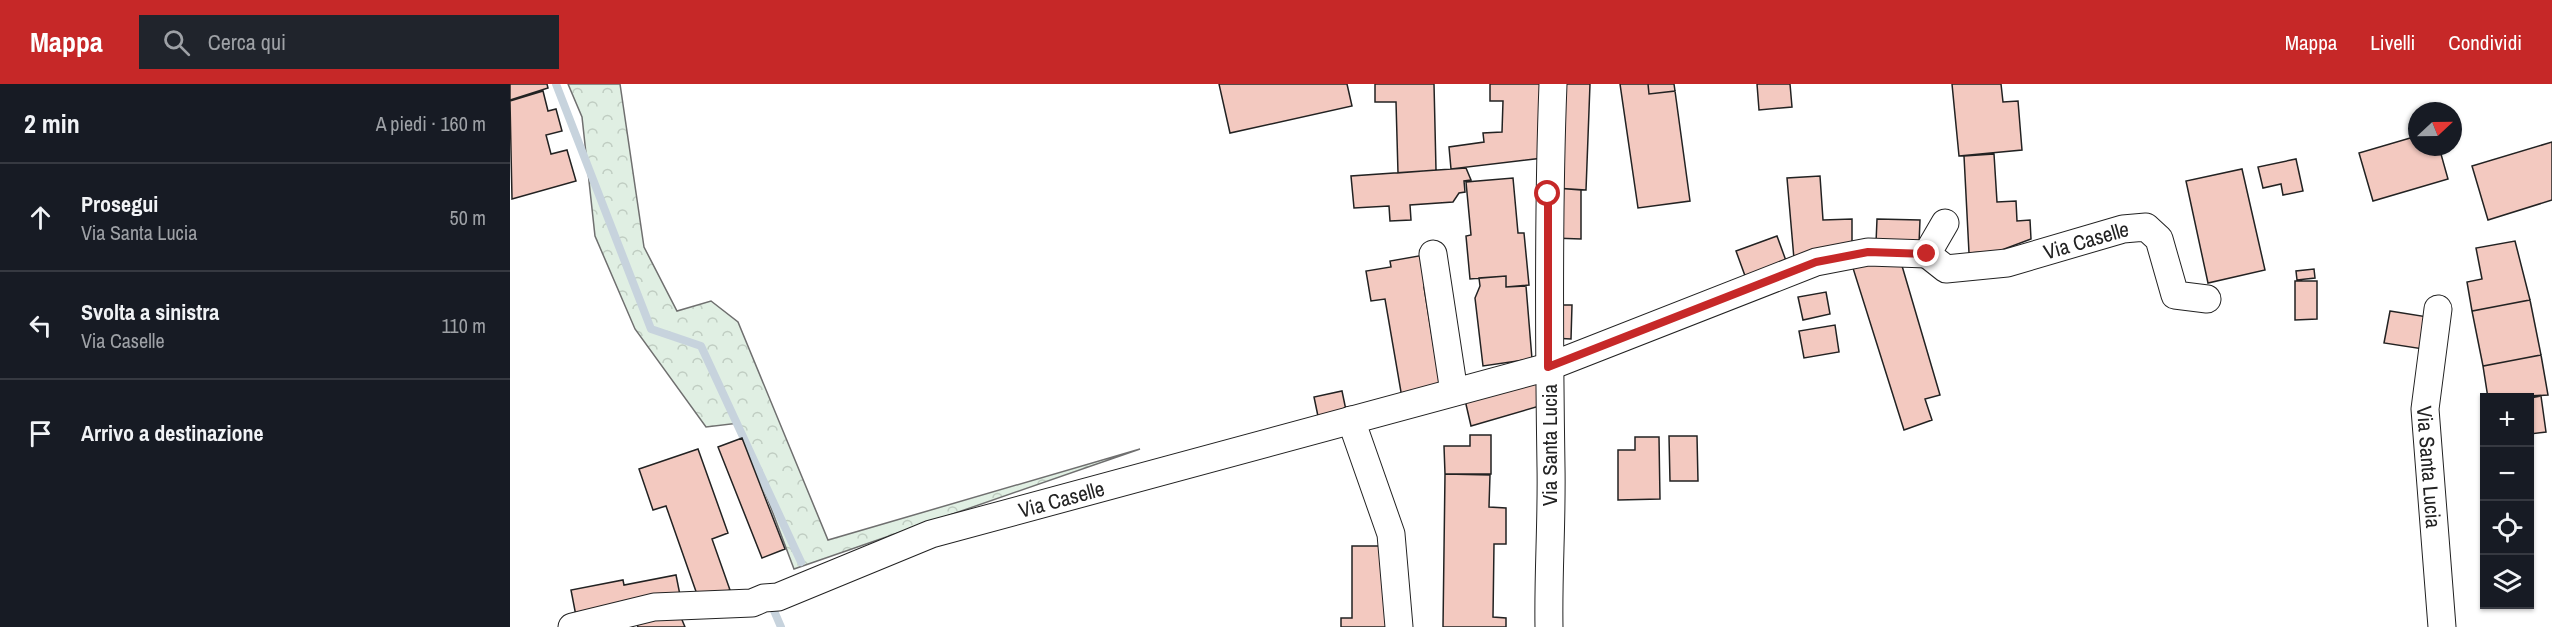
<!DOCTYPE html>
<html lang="it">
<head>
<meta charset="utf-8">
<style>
  :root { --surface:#171b24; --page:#20242c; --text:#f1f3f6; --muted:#9ea1a6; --line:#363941; --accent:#c62828 }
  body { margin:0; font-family:"Archivo Narrow",sans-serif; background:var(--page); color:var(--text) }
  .controls { position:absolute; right:18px; bottom:18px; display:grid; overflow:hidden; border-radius:0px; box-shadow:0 2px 4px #0004 }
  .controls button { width:54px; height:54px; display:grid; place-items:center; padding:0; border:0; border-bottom:2px solid var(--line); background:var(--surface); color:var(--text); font:30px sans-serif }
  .compass { position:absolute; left:1898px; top:18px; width:54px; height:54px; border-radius:50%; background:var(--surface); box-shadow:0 2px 4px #0004; rotate:68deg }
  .stop { position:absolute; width:18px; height:18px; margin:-14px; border:4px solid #c62828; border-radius:50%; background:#fff }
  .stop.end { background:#c62828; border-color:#fff; box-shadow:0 2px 6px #0008 }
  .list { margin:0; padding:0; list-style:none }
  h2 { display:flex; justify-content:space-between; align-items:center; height:78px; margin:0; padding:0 24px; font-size:26px }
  h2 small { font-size:20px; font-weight:400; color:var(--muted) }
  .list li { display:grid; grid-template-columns:39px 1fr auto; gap:18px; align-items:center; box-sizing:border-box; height:108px; padding:0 24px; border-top:2px solid var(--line) }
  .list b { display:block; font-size:22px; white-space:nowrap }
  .list p { margin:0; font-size:20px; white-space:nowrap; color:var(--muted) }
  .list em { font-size:20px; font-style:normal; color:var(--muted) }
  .icon { flex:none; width:33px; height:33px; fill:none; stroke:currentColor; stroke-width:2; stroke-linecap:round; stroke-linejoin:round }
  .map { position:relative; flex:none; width:2042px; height:543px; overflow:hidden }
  header { display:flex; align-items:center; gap:36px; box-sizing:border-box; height:84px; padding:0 30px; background:var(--accent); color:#fff }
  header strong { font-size:28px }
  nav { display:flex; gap:33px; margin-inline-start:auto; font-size:21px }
  .search { width:420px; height:54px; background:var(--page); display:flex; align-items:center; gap:15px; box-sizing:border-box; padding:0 21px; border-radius:0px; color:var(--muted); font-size:22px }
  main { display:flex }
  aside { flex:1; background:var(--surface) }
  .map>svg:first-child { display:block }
</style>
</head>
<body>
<header>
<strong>Mappa</strong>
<div class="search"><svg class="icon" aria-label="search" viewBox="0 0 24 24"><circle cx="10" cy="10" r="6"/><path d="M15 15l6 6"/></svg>Cerca qui</div>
<nav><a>Mappa</a><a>Livelli</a><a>Condividi</a></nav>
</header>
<main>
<aside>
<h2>2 min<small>A piedi · 160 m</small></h2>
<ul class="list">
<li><svg class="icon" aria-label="ahead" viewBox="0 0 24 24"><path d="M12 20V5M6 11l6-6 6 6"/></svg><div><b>Prosegui</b><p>Via Santa Lucia</p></div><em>50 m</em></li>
<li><svg class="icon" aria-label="left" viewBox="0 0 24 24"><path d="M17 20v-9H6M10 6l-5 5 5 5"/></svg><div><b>Svolta a sinistra</b><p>Via Caselle</p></div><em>110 m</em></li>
<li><svg class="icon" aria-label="arrive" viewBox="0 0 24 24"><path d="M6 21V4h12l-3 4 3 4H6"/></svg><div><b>Arrivo a destinazione</b></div></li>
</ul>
</aside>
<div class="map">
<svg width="2042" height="543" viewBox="0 0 2042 543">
  <defs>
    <pattern id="forest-crowns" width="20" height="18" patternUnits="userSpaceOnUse" patternTransform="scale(1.5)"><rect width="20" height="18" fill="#e0efe3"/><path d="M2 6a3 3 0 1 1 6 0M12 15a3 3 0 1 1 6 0" fill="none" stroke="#c0cdc2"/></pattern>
  </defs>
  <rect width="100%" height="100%" fill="#fff"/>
  <!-- forest -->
  <path fill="url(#forest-crowns)" stroke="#6f6f6f" stroke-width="1.5" d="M 58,0 L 110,0 L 134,163 L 167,227 L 201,217 L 228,238 L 318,456 L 630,365 L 284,485 L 229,339 L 196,343 L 125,245 L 85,152 L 72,33 Z"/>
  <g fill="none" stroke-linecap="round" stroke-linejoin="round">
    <!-- stream -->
    <path stroke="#c7d3dd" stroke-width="8" d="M 46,0 L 141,245 L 191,262 L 291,478
      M 262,522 L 271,543"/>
  </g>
  <!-- building -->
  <path fill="#f3c9c0" stroke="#222" stroke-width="1.5" d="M 0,0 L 37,0 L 38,4 L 0,16 Z
    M 709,0 L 837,0 L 842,22 L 720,49 Z
    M 865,0 L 924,0 L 926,86 L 888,89 L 886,18 L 865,18 Z
    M 980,0 L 1035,0 L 1033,74 L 941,85 L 939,63 L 974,58 L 973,49 L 992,48 L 993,17 L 980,17 Z
    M 1050,0 L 1080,0 L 1076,106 L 1045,104 Z
    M 1110,0 L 1138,0 L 1139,10 L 1165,7 L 1180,117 L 1128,124 Z
    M 1138,0 L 1164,0 L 1165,7 L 1139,10 Z
    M 1247,0 L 1280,0 L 1282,23 L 1249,26 Z
    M 1442,0 L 1491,0 L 1493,18 L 1508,17 L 1512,66 L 1449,72 Z
    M 33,7 L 38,27 L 46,25 L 52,47 L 36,51 L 41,70 L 57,66 L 66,97 L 2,115 L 0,17 Z
    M 1907,52 L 1907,63 L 1929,63 L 1938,95 L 1863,117 L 1849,69 Z
    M 2042,58 L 2042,116 L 1978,136 L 1962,82 Z
    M 1484,70 L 1487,118 L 1506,117 L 1507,137 L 1520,136 L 1521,155 L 1489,167 L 1459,169 L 1454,72 Z
    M 1786,75 L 1793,107 L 1773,111 L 1771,100 L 1753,104 L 1748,83 Z
    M 956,84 L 961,96 L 954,97 L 955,108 L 949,109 L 943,118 L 900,121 L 901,136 L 880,137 L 879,122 L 844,124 L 841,92 Z
    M 1732,85 L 1755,186 L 1698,199 L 1676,97 Z
    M 1310,92 L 1313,136 L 1342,135 L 1342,160 L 1284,175 L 1277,94 Z
    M 1003,94 L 1008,149 L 1014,149 L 1019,201 L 996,203 L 996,192 L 960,195 L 956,152 L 961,151 L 956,98 Z
    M 1045,104 L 1071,106 L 1071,155 L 1043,154 Z
    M 1367,135 L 1410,136 L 1409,160 L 1366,159 Z
    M 1267,152 L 1279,185 L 1238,200 L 1226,167 Z
    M 2005,157 L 2020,216 L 1962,227 L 1957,198 L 1972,195 L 1966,164 Z
    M 914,171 L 919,202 L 914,203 L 931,307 L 892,314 L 875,215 L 861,217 L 856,187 L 881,183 L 880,177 Z
    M 1390,175 L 1430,311 L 1415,315 L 1422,336 L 1394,346 L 1342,181 Z
    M 1804,185 L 1805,194 L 1787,196 L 1786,187 Z
    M 996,192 L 996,203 L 1016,202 L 1022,275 L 973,282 L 965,214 L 970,202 L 969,194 Z
    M 1785,197 L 1807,197 L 1807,235 L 1785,236 Z
    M 1316,208 L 1320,230 L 1293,236 L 1288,213 Z
    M 2020,216 L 2031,271 L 1973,282 L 1962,227 Z
    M 1044,221 L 1062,221 L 1061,255 L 1042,254 Z
    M 1880,227 L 1918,233 L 1913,265 L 1874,259 Z
    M 1325,241 L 1329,268 L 1294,274 L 1289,247 Z
    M 2031,271 L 2038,311 L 1978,314 L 1973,282 Z
    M 1031,296 L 1033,321 L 961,342 L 955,316 Z
    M 832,307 L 837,331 L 809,337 L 804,313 Z
    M 2031,312 L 2036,348 L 2020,350 L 2020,314 Z
    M 960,351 L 981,351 L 981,390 L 935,390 L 934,362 L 960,362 Z
    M 1159,352 L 1187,352 L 1188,397 L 1160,397 Z
    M 1125,353 L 1149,353 L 1150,415 L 1108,416 L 1108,366 L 1125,366 Z
    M 232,354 L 275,465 L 252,474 L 208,363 Z
    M 188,365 L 218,449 L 202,455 L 220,506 L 189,516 L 156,422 L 143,426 L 129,385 Z
    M 935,390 L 980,391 L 979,423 L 996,424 L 996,460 L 984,460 L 983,533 L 996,534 L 996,543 L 933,543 Z
    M 842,462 L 878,462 L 882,543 L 831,543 L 831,534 L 842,534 Z
    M 166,491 L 171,516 L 66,532 L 61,506 L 113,496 L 114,501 Z
    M 170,531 L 175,543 L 128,543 L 125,535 Z"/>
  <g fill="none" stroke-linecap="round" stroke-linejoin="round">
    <defs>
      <g id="minor">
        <path d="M 923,170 L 944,308"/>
        <path id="s1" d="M 1417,170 L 1436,185 L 1497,179 L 1613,145 L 1636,143 L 1649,155 L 1665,211 L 1697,215"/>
        <path id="s2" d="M 1928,225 L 1915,325 L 1932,543"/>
        <path d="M 841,336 L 881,450 L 889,543"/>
        <path id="s3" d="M 62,543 L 144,523 L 242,519 L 254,514 L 268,513 L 421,450 L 1038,283 L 1306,178 L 1358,168 L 1417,170 L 1435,139"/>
        <path d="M 1039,543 C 1038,490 1042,437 1041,383 C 1039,255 1038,128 1043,0"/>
      </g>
    </defs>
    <!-- minor casing -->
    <use href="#minor" stroke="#222" stroke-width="29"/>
    <!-- minor -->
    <use href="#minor" stroke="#fff" stroke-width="27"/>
  </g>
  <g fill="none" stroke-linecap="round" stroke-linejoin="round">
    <!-- route -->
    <path stroke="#c62828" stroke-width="8" d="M 1038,110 L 1038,283 L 1306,178 L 1358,168 L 1417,170"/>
  </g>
  <g text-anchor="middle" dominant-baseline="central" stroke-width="4.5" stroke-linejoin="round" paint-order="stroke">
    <!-- street labels -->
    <g font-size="21" fill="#222" stroke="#fff">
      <text stroke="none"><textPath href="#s1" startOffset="168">Via Caselle</textPath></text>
      <text transform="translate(1039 361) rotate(-90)">Via Santa Lucia</text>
      <text stroke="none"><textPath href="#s2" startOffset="159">Via Santa Lucia</textPath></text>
      <text stroke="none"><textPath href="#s3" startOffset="510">Via Caselle</textPath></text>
    </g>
  </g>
</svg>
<div class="controls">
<button>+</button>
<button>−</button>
<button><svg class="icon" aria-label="locate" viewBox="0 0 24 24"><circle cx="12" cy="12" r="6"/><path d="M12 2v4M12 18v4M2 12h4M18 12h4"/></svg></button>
<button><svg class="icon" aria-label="layers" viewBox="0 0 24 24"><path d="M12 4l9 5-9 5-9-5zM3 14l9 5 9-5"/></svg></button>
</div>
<svg class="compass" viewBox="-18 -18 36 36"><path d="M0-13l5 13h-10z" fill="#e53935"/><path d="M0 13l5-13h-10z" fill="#9ea1a6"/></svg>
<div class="stop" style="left:1038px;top:110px"></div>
<div class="stop end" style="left:1417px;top:170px"></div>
</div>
</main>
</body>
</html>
